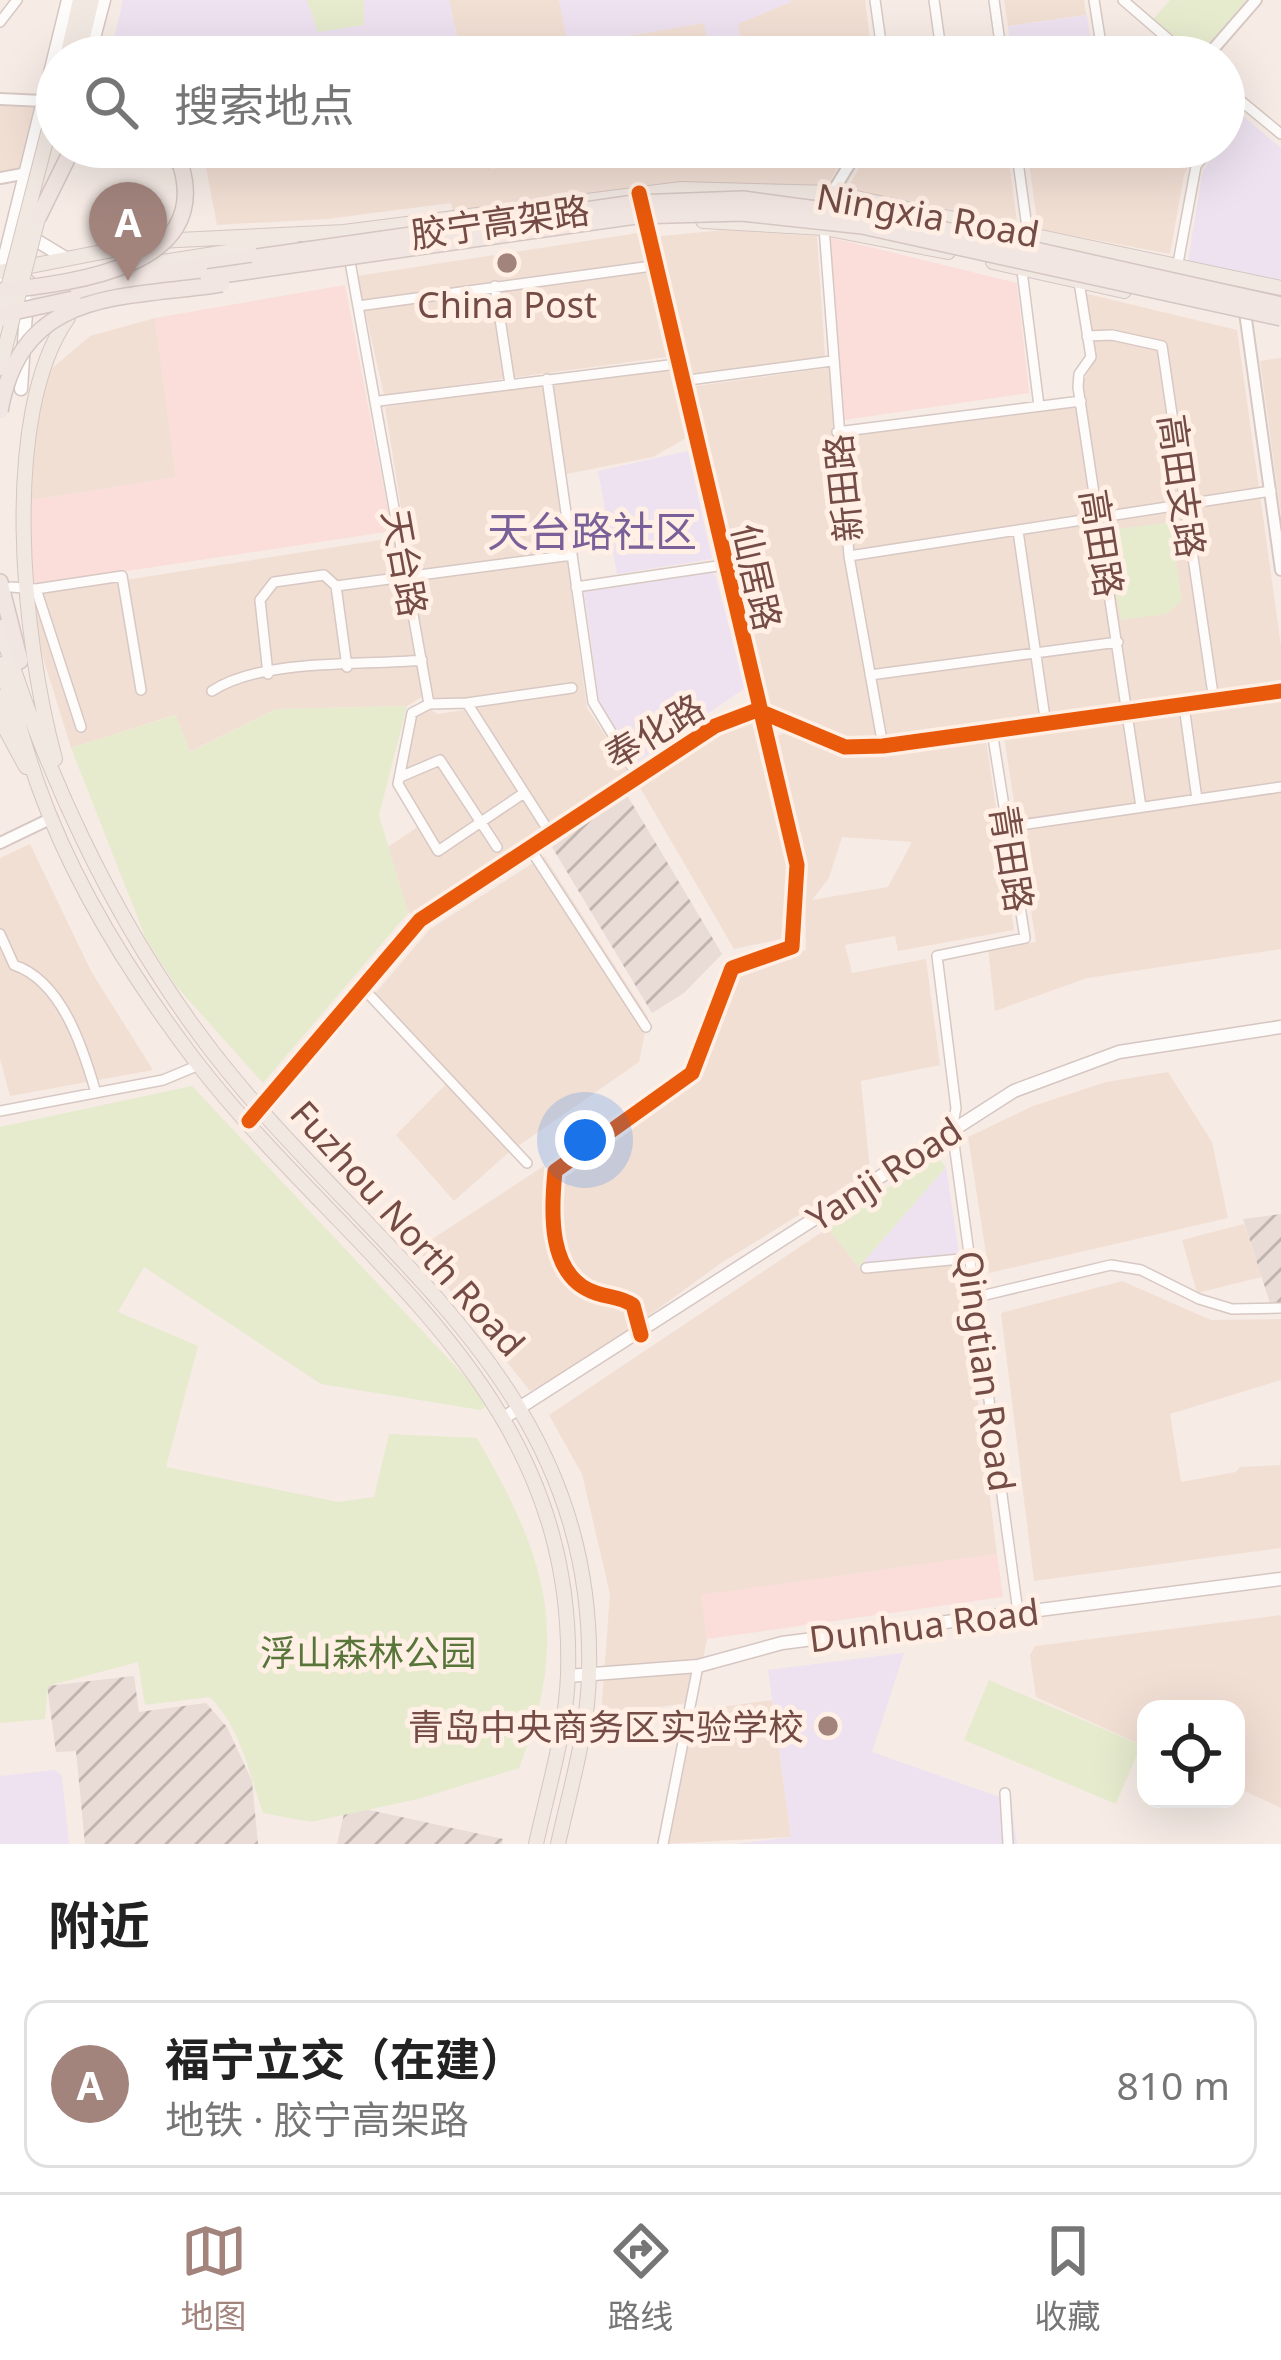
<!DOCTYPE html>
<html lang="zh">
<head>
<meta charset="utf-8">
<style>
  :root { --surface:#fff; --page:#f6f6f6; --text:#222; --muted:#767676; --line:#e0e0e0; --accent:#a2847d }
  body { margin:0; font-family:"Noto Sans","Noto Sans SC",sans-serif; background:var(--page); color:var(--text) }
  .controls { position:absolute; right:36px; bottom:36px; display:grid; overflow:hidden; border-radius:24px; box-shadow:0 12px 48px #0002 }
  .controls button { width:108px; height:108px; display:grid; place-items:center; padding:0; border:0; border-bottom:3px solid var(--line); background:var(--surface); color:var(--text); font:60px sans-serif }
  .you { position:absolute; left:585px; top:1140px; width:42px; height:42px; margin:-30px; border:9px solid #fff; border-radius:50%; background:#1a73e8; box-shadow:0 0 0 18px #1a73e833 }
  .badge { display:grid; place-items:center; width:78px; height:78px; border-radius:50%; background:var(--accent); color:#fff; font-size:39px; font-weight:700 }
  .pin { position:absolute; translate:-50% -99px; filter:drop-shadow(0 3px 6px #0008) }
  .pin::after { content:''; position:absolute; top:63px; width:42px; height:36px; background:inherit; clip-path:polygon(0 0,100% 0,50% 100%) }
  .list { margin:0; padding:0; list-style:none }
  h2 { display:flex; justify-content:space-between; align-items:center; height:156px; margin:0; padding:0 48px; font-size:51px }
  h2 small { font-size:39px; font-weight:400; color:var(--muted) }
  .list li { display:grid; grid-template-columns:78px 1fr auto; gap:36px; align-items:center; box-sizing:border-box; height:168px; margin:0 24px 24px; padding:0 24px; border:3px solid var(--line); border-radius:24px }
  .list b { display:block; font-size:45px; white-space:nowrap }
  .list p { margin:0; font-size:39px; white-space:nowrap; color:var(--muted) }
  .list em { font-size:39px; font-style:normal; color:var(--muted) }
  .icon { flex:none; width:66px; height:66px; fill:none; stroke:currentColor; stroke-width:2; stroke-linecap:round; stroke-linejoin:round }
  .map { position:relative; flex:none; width:1281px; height:1844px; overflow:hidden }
  .search { position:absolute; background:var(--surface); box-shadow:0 12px 48px #0002; left:36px; right:36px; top:36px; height:132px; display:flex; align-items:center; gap:30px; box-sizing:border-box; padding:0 42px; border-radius:66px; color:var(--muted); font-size:45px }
  .sheet { height:348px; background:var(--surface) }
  nav { display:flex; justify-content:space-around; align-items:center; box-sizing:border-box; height:168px; border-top:3px solid var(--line); background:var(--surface); font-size:33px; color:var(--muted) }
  nav a { display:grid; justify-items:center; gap:6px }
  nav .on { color:var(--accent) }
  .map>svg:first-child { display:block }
</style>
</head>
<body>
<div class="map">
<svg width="1281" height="1844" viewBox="0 0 1281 1844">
  <defs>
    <pattern id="industrial-furrows" width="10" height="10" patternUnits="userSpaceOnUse" patternTransform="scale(3)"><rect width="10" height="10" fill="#e9dbd6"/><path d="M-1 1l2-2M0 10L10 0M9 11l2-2" fill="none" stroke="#c1b4af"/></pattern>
  </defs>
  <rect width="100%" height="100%" fill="#f6ebe5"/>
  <!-- residential -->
  <path fill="#f2dfd4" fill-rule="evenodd" d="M 449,0 L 559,0 L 569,46 L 704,23 L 711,57 L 380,57 L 459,45 Z
    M 791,0 L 865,0 L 872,57 L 742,57 L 738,24 Z
    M 1004,0 L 1084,0 L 1086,15 L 1008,26 Z
    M 293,35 L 296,57 L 125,57 Z
    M 0,106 L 37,108 L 24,168 L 0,172 Z
    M 202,147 L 487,147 L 491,169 L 556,160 L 555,147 L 849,147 L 826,188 L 453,213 L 451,203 L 327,219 L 217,225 Z
    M 870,147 L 1007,147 L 1017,222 L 847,190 Z
    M 1027,147 L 1200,147 L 1184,175 L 1170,254 L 1038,229 Z
    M 723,230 L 817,236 L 825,357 L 672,379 L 686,438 L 653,457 L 566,474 L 551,384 L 682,365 L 652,237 Z
    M 638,233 L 667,357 L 384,395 L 357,276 Z
    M 1084,293 L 1237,330 L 1281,646 L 1281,949 L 1087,978 L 995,1011 L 988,948 L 1036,942 L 1002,725 L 889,740 L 846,739 L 766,703 L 689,387 L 834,367 L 840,436 L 1085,404 L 1083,382 L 1095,359 Z
    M 155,318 L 176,477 L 21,502 L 28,427 L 50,370 L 90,336 Z
    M 1281,358 L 1281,515 L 1260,361 Z
    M 543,384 L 587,708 L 630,773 L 551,827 L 467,698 L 432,702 L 385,407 Z
    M 399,537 L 422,697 L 407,706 L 276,709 L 189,752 L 175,715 L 71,748 L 24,596 Z
    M 429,709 L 438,714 L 464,710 L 543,831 L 419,913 L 408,913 L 388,847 L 425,822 L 402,783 L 415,717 Z
    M 752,723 L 787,866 L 781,939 L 734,949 L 638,784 L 719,734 Z
    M 786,732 L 841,753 L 884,754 L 986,740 L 1014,930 L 898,951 L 895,936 L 845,945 L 852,973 L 926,959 L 940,1065 L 861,1081 L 870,1171 L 721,1263 L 585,1362 L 530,1391 L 417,1249 L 688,1072 L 732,968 L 806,950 L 805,861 L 771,739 ZM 842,837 L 912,842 L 888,887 L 812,900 L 829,878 Z
    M 30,844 L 91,971 L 153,1070 L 10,1096 L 0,1059 L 0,858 Z
    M 544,856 L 648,1017 L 639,1062 L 508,1153 L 454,1201 L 396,1135 L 447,1083 L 372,997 L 430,929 Z
    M 1168,1072 L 1212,1142 L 1228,1218 L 989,1273 L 968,1137 L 1033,1106 L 1106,1082 Z
    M 1244,1224 L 1262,1277 L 1197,1293 L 1182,1240 Z
    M 828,1228 L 859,1267 L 959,1253 L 997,1554 L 702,1595 L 707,1639 L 694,1702 L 601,1716 L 610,1594 L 582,1474 L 549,1415 Z
    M 1122,1281 L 1211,1320 L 1281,1319 L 1281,1380 L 1170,1414 L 1181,1482 L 1236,1472 L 1240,1467 L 1280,1465 L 1281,1453 L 1281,1548 L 1034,1581 L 1001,1313 Z
    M 1281,1615 L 1281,1808 L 1236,1787 L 1236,1709 L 1146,1709 L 1146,1747 L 1036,1697 L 1030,1655 L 1035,1646 Z
    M 772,1700 L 791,1837 L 663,1844 L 692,1711 Z"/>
  <!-- commercial -->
  <path fill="#fbded9" d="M 829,237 L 1017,283 L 1029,393 L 844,420 Z
    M 345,285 L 392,531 L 22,587 L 16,549 L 21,502 L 176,477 L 155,318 Z
    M 997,1554 L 1003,1597 L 707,1639 L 701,1595 Z"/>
  <!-- industrial -->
  <path fill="url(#industrial-furrows)" d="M 627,795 L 722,954 L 684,993 L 652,1013 L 552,847 Z
    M 1281,1214 L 1281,1303 L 1270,1303 L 1243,1219 Z
    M 134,1676 L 139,1712 L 206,1703 L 227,1727 L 252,1781 L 258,1844 L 85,1844 L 76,1751 L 56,1752 L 47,1686 Z
    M 346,1805 L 503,1839 L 502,1844 L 337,1844 Z"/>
  <!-- education -->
  <path fill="#eee2f0" d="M 123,0 L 449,0 L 459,46 L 380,57 L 296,57 L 292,36 L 157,57 L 110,57 Z
    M 559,0 L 791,0 L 791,2 L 738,24 L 742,57 L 711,57 L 704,23 L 568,46 Z
    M 1087,15 L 1093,57 L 1012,57 L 1008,26 Z
    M 1244,117 L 1281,148 L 1281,280 L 1188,261 L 1203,170 Z
    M 688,451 L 712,559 L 617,574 L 598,471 Z
    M 707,572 L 715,574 L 745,688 L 636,763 L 599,701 L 584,591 Z
    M 946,1167 L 959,1253 L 859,1267 Z
    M 904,1653 L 872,1752 L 1011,1801 L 1017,1844 L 735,1844 L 791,1837 L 768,1670 Z
    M 55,1770 L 62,1776 L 69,1844 L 0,1844 L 0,1776 Z"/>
  <!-- park -->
  <path fill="#e6ebce" d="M 307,0 L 364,0 L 364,25 L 318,32 Z
    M 1170,0 L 1246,0 L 1206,49 L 1190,50 L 1153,19 Z
    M 1170,522 L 1182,601 L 1166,614 L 1121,620 L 1105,531 Z
    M 407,706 L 379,815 L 408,913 L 263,1083 L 176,986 L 146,939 L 71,748 L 176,715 L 190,752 L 276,709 Z
    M 192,1086 L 490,1403 L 481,1410 L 321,1384 L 144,1267 L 118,1312 L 198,1346 L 166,1467 L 338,1502 L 374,1497 L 389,1434 L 477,1438 C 546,1557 572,1634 519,1768 L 418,1799 L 311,1822 L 263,1813 C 248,1770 242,1731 210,1697 L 145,1705 L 138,1662 L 48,1686 L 45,1719 L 0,1723 L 0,1127 Z
    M 936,1155 L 946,1167 L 859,1267 L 828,1228 Z
    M 989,1680 L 1141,1745 L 1116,1804 L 964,1740 Z"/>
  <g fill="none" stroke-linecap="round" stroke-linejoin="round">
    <defs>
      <path id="minor" d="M 875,0 L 883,57
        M 934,0 L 942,57
        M 994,0 L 1002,57
        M 1094,0 L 1103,57
        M 1123,0 L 1189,57
        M 0,22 L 17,0
        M 1224,87 L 1281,134
        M 1224,129 L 1243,103
        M 1016,147 L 1028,235
        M 824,227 L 849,556 L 883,746
        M 349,256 L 429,704 L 467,703 L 550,833
        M 1021,263 L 1039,406
        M 1178,263 L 1196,166 L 1210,147
        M 1079,282 L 1091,357 L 1079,374 L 1078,387 L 1141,807
        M 495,286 L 510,384
        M 358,306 L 652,266
        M 1087,336 L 1112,335 L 1162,346 L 1214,701
        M 547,379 L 593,702 L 637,775
        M 681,381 L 832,361
        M 379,401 L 677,364
        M 837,432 L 1081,401
        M 1018,531 L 1046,725
        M 849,556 L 1271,491
        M 336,586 L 572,555
        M 11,587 L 36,589 L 122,576 L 141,690
        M 576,587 L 724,565
        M 36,589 L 81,727
        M 268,674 L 260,600 L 274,582 L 324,575 L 336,586 L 347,667
        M 870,675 L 1118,642
        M 212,691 C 262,658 362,666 422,660
        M 467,703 L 572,688
        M 429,704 L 412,713 L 398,784 L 438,851 L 524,793
        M 1184,706 L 1197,799
        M 992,731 L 1025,938 L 937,956 L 956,1108 L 952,1129 L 1018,1612
        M 400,777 L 440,760 L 497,847
        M 1007,827 L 1281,787
        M 529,847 L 646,1027
        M 0,934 L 14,965 C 62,981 83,1048 96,1093
        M 363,988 L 527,1163
        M 0,1111 L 163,1080 L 199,1065
        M 866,1268 L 971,1258
        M 977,1297 L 1111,1265 L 1141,1270 L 1199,1299 L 1232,1309 L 1281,1308
        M 641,1335 L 633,1305 C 619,1296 611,1298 596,1293 C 547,1277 551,1211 555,1171 L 692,1073 L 732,968 L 792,947 L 797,865 L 642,212
        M 1005,1793 L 1008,1844
        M 663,1844 L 698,1666"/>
      <path id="tertiary" d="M 1194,57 L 1209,54 L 1256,0
        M 0,99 L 43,101
        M 0,178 L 28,173
        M 832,193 L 860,147
        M 1244,305 L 1281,570
        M 0,843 L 52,818
        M 249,1121 L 420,920 L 715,726 L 757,710 L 845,747 L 883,746 L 1281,691"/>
      <path id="secondary" d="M 89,57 L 104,0
        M 39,242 L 67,259
        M 0,276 L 68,0
        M 21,389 L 28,281
        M 505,1417 L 1014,1091 L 1119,1052 L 1281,1027
        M 568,1676 L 698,1666 L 782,1643 L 1281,1579"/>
      <path id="primary" d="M 67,57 L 80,0
        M 78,57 L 92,0
        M 42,201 L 57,141
        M 703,221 L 824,228 L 948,252
        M 993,262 L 1124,291
        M 130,267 L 291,242
        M 0,272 L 158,241 L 344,232 L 681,189 L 832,193 L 1281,288
        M 0,627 C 44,770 110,913 199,1034 C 357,1249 597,1371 589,1674 C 588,1731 570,1789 558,1844
        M 0,664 C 13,704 24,745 38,785 C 73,884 131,976 194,1059 C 350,1262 577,1384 568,1675 C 566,1731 548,1789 536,1844
        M 0,697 L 10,726
        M 0,719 L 26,767
        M 55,759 C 22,639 0,414 68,318"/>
      <path id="trunk" d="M 168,147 L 181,166
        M 100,279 L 257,257
        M 38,298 L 208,277
        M 0,582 L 20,661"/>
    </defs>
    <!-- minor casing -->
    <use href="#minor" stroke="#d7c8c3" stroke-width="12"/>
    <!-- tertiary casing -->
    <use href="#tertiary" stroke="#d7c8c3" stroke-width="14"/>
    <!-- secondary casing -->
    <use href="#secondary" stroke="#d6c6c2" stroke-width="15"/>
    <!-- primary casing -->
    <use href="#primary" stroke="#d5c6c2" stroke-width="16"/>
    <!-- trunk casing -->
    <use href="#trunk" stroke="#d5c6c2" stroke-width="18"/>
    <!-- minor -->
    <use href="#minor" stroke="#fefcfb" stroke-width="9"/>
    <!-- tertiary -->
    <use href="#tertiary" stroke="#fefcfb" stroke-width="10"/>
    <!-- secondary -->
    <use href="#secondary" stroke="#fefcfb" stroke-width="12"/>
    <!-- primary -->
    <use href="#primary" stroke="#f2e8e2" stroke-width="14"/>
    <!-- trunk -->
    <use href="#trunk" stroke="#f2e6e2" stroke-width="15"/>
    <defs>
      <path id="primary-bridge" d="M 0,319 L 57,98
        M 0,368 L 38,218"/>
      <path id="trunk-bridge" d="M 38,218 L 73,147
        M 257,257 L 634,203 L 743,199 L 905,221 L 1281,305
        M 208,277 L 636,216 L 742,213 L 862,226 L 1281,318
        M 0,291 C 69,283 212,269 181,166
        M 0,315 L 73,299
        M 0,411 C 22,287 122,299 222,284"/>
    </defs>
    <!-- primary-bridge casing -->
    <use href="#primary-bridge" stroke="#d5c6c2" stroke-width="16" stroke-linecap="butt"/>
    <!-- trunk-bridge casing -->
    <use href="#trunk-bridge" stroke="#d5c6c2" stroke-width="18" stroke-linecap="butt"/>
    <!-- primary-bridge -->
    <use href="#primary-bridge" stroke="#f2e8e2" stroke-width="14"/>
    <!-- trunk-bridge -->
    <use href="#trunk-bridge" stroke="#f2e6e2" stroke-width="15"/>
    <defs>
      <path id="cycleway" d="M 639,193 L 797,865 L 792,947 L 732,968 L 692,1073 L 555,1171 C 551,1211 547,1277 596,1293 C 611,1298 619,1296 633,1305 L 641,1335
        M 249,1121 L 420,920 L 715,726 L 757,710 L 845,747 L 883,746 L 1281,691"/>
    </defs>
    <!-- cycleway casing -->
    <use href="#cycleway" stroke="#ffefe5" stroke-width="22"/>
    <!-- cycleway -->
    <use href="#cycleway" stroke="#e8590c" stroke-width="15"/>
  </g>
  <!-- markers -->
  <g fill="#a2847d" stroke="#ffefe5" stroke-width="4.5">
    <circle cx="507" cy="263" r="12"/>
    <circle cx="828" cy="1726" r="12"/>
  </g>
  <g text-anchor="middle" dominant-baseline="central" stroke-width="10" stroke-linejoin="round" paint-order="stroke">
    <!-- street labels -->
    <g font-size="36" fill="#744c45" stroke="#ffefe5">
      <text transform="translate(928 215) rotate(10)">Ningxia Road</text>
      <text transform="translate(500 222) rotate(-8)">胶宁高架路</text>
      <text transform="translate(1182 486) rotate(82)">高田支路</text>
      <text transform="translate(843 488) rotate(-96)">新田路</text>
      <text transform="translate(1102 543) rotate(81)">高田路</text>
      <text transform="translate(405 563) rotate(80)">天台路</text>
      <text transform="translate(757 577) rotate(77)">仙居路</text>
      <text transform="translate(654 731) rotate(-31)">奉化路</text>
      <text transform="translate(1012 858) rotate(81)">青田路</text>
      <text transform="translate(884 1174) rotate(-33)">Yanji Road</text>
      <text transform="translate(408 1228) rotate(48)">Fuzhou North Road</text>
      <text transform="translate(986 1371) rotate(82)">Qingtian Road</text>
      <text transform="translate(924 1625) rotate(-7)">Dunhua Road</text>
    </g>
    <!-- poi labels -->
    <g font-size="36" fill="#744c45" stroke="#ffefe5">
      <text x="507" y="304">China Post</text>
      <text x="804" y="1726" text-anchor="end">青岛中央商务区实验学校</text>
    </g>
    <!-- park labels -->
    <g font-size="36" fill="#58753a" stroke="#ffefe5">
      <text x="368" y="1652">浮山森林公园</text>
    </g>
    <!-- quarter labels -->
    <g font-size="42" fill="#7a6098" stroke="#ffefe5">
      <text x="592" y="530">天台路社区</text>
    </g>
  </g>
</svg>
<div class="controls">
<button><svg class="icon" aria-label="locate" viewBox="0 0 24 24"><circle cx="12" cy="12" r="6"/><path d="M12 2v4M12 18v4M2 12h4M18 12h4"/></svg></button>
</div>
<div class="you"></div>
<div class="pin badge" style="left:128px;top:281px">A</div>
<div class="search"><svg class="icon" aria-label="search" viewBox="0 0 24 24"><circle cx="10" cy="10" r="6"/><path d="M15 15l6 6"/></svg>搜索地点</div>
</div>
<section class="sheet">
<h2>附近<small></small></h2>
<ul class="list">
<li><span class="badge">A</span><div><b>福宁立交（在建）</b><p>地铁 · 胶宁高架路</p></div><em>810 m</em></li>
</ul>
</section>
<nav>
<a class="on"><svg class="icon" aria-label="map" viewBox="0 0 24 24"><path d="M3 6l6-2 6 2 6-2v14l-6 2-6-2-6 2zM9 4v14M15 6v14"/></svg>地图</a>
<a><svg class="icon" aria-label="directions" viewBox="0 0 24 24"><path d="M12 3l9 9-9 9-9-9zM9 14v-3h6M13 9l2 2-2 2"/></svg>路线</a>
<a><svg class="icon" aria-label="saved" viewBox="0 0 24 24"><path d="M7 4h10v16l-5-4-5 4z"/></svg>收藏</a>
</nav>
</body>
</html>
